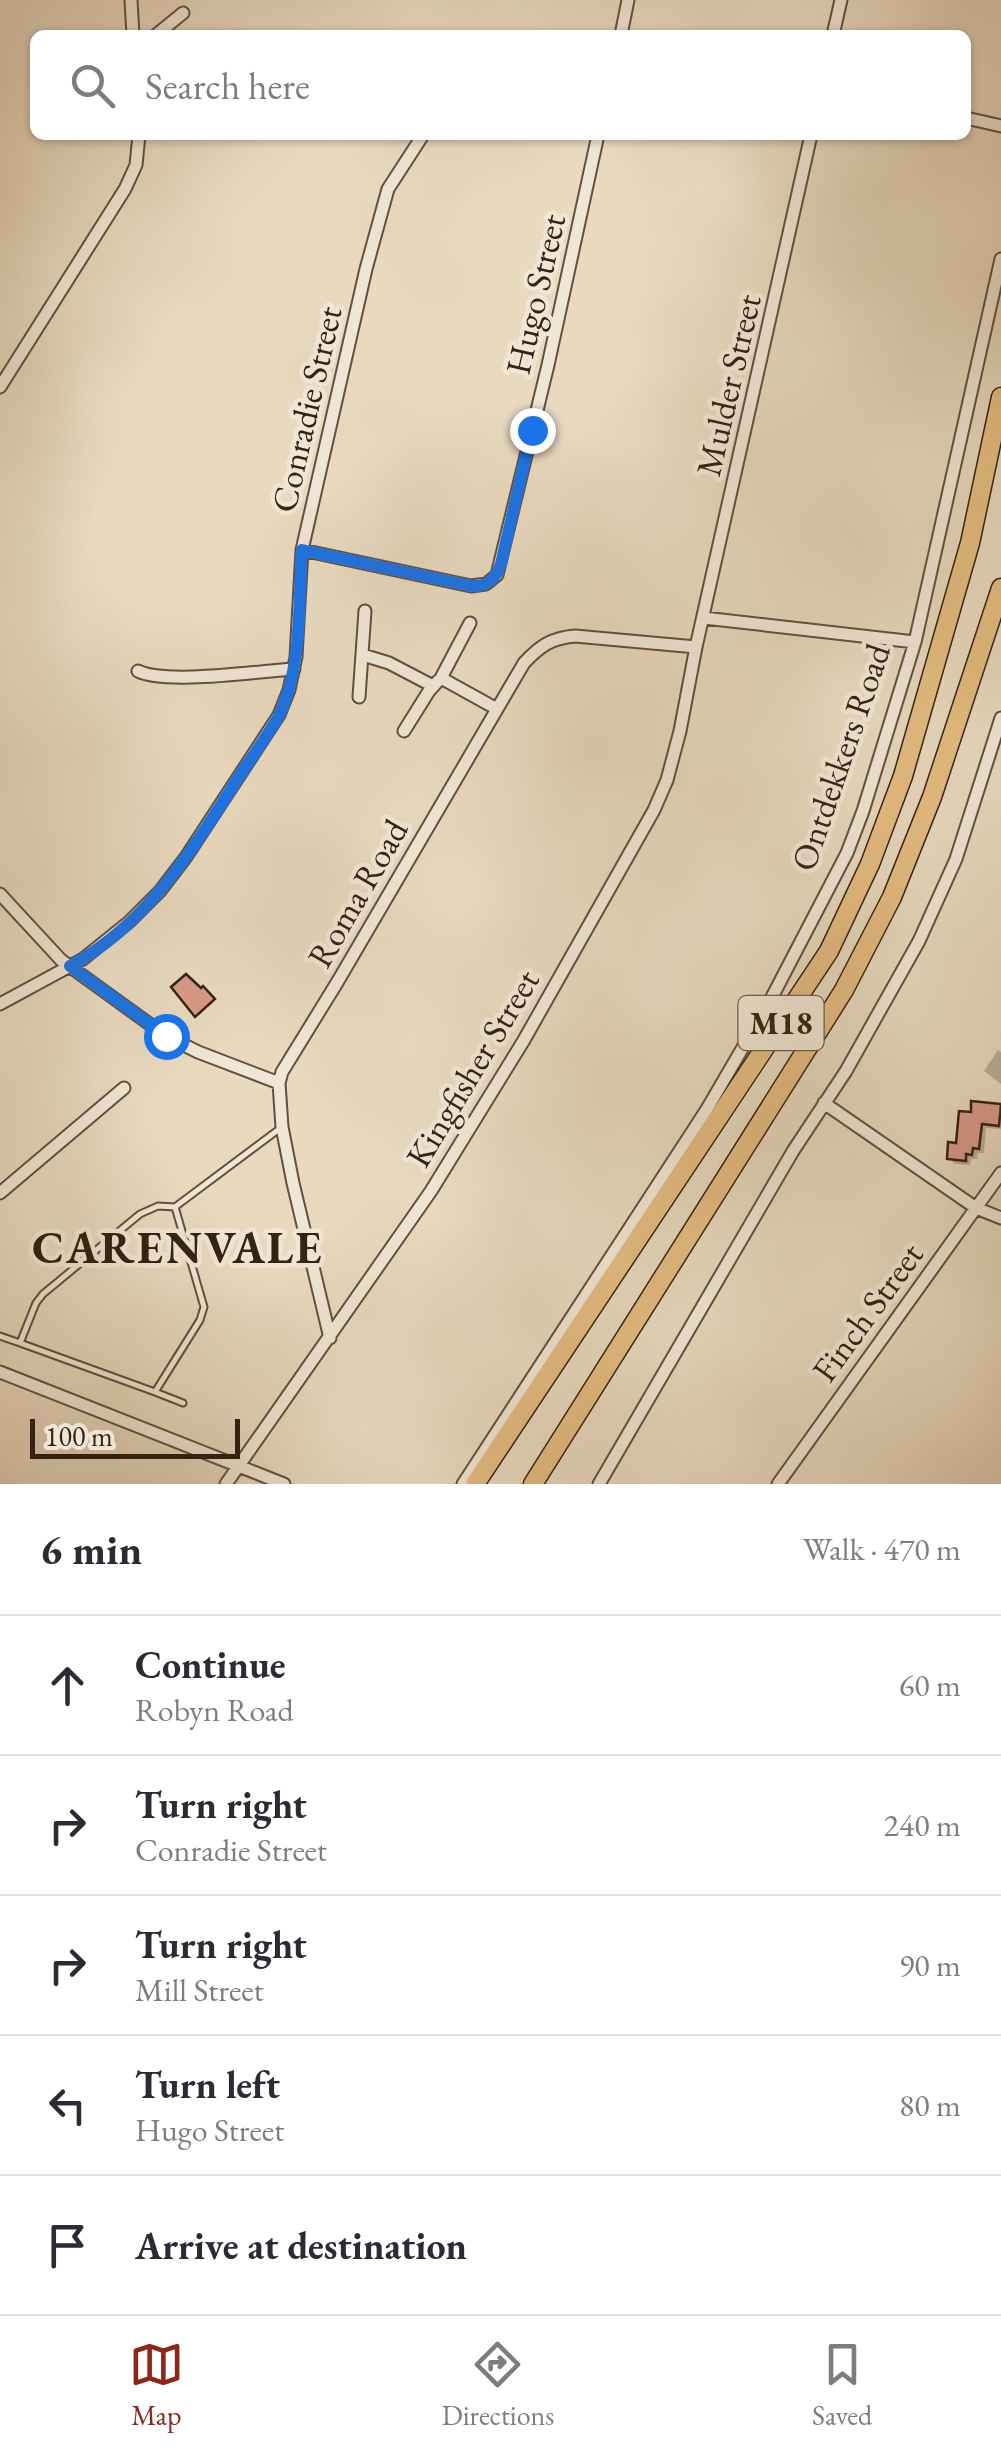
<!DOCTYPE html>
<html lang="en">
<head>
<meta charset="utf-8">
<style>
  :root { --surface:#fff; --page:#f7f7f7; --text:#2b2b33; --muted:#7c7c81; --line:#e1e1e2; --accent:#8f2418 }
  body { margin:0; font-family:"EB Garamond",serif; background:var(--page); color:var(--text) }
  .scale { position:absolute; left:30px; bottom:25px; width:210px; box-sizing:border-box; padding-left:10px; border:5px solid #352210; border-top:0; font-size:28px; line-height:35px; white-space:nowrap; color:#352210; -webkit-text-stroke:8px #f0e6d5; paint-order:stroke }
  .stop { position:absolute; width:30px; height:30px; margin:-22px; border:8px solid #1a73e8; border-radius:50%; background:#fff }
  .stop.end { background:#1a73e8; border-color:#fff; box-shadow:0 2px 10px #0008 }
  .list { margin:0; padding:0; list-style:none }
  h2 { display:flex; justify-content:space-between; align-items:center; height:130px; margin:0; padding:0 40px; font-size:42px }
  h2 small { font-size:32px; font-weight:400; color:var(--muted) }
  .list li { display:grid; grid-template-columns:65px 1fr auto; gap:30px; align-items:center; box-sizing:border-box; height:140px; padding:0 40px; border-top:2px solid var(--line) }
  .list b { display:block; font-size:38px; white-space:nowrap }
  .list p { margin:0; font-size:32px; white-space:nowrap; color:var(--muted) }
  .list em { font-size:32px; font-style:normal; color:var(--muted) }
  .icon { flex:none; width:55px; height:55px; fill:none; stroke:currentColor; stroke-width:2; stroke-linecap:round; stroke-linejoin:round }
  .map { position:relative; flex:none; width:1001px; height:1484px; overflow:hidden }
  .search { position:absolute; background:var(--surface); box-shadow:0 2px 8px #0004; left:30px; right:30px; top:30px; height:110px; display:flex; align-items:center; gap:25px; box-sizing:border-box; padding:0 35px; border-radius:15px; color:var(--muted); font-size:38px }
  .sheet { height:830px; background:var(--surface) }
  nav { display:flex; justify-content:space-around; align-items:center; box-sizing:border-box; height:140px; border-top:2px solid var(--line); background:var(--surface); font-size:28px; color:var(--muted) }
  nav a { display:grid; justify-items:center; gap:5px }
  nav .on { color:var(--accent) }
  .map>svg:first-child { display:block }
</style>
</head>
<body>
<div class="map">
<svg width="1001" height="1484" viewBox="0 0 1001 1484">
  <rect width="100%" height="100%" fill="#e8d9bf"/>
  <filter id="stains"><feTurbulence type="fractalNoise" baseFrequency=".002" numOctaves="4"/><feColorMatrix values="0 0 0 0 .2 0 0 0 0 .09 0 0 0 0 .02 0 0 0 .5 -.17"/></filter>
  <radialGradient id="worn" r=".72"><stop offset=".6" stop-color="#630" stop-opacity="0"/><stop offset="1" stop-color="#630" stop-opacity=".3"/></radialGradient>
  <!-- shadow -->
  <path fill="#0003" d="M 998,1050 L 1001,1052 L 1001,1084 L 984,1071 Z
    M 1000,1106 L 1001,1129 L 986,1128 L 984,1153 L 978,1153 L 977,1159 L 971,1159 L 970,1165 L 955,1164 L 949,1158 L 959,1146 L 973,1114 Z"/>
  <!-- building -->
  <path fill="#d79a88" stroke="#352210" stroke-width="2.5" d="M 186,974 L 201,988 L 203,986 L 215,999 L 195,1017 L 171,987 Z
    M 971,1101 L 1001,1104 L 999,1126 L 982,1124 L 979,1149 L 973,1148 L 972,1155 L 966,1154 L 966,1161 L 947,1159 L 948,1142 L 956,1143 L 959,1111 L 971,1112 Z"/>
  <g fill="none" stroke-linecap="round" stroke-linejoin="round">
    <defs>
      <path id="lane" d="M 175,1207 L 204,1307 L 200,1320 L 155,1392 L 20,1343 L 36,1303 L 43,1294 L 140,1214 L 158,1206 L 175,1207 L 282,1127
        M 0,1336 L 20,1343
        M 155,1392 L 183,1403"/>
      <path id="street" d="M 131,0 L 133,35
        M 156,35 L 183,13
        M 621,35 L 628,0
        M 833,35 L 841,0
        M 966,118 L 1001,126
        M 0,387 L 125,189 L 136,165 L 139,135
        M 302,550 L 471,586 L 486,584 L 497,575 L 548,365 L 598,135
        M 704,618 L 915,642
        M 470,623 L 441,678 L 497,709
        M 363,655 L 389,663 L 433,686
        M 138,671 C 166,685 259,671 294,669
        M 359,697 L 365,611
        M 404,731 L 429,691 L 438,681
        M 0,894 L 61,960 L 166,1036 L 198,1052 L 279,1083
        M 0,1004 L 83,959 L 129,922 L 160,891 L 186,857 L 279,715 L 289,690 L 296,657 L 302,550 L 366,269 L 388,189 L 423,135
        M 824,1103 L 976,1208 L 1001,1218
        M 0,1193 L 124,1088
        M 330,1338 L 293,1183 L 282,1127 L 279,1083 L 282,1072 L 338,981 L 524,663 C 540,646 551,638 575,636 L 696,647
        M 0,1372 L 284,1484
        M 226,1484 L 431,1191 L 524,1040 L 654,810 L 667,780 L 680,731 L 696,647 L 811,135
        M 463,1484 L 707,1109 L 770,1001 L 847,853 L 863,811 L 915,642 L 1001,259
        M 599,1484 L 793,1151 L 846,1071 L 919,941 L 956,859 L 1001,718
        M 778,1484 L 1001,1173"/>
      <path id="primary" d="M 475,1484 L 829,951 L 870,864 L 903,776 L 970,543 L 1001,397
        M 533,1484 L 844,990 L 892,897 L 932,797 L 1001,588"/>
    </defs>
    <!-- lane casing -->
    <use href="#lane" stroke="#62503c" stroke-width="9"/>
    <!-- street casing -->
    <use href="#street" stroke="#62503c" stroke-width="15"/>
    <!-- primary casing -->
    <use href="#primary" stroke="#352210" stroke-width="21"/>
    <!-- lane -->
    <use href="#lane" stroke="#f0e6d5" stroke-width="5"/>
    <!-- street -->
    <use href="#street" stroke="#f0e6d5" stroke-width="11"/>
    <!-- primary -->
    <use href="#primary" stroke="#e4bc80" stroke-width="18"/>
  </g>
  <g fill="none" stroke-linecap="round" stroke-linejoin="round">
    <!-- route -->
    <path stroke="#1a73e8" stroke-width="12" d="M 166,1036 L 70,966 C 146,926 192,850 237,780 C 251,758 266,738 279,716 C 303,665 298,605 302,550 L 471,586 C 487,587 496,579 501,564 L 532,430"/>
  </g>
  <g text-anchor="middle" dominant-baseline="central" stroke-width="9" stroke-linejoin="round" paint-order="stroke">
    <!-- shield labels -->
    <rect fill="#f0e6d5" stroke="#6d5d4b" stroke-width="2.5" x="738.5" y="996" width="85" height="54" rx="8"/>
    <g font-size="32" font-weight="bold" fill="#352210">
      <text x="781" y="1023">M18</text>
    </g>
    <!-- street labels -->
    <g font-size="35" fill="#352210" stroke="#f0e6d5">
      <text transform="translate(535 294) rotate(-77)">Hugo Street</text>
      <text transform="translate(728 385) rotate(-77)">Mulder Street</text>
      <text transform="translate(306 409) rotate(-77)">Conradie Street</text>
      <text transform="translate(840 757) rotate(-71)">Ontdekkers Road</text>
      <text transform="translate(357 893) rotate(-60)">Roma Road</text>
      <text transform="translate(472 1068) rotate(-59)">Kingfisher Street</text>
      <text transform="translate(867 1312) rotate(-54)">Finch Street</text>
    </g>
    <!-- district labels -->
    <g font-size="45" font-weight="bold" letter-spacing="2.5" fill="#352210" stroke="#f0e6d5">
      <text x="178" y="1247">CARENVALE</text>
    </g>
  </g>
  <rect width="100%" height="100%" filter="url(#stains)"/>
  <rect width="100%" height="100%" fill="url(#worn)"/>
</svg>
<div class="scale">100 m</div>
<div class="stop" style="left:166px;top:1036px"></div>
<div class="stop end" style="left:532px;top:430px"></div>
<div class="search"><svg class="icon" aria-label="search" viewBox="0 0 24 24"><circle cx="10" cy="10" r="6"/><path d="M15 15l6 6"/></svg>Search here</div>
</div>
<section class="sheet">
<h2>6 min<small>Walk · 470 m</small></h2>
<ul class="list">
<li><svg class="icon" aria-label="ahead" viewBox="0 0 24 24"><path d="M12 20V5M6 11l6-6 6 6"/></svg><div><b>Continue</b><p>Robyn Road</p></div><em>60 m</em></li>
<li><svg class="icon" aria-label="right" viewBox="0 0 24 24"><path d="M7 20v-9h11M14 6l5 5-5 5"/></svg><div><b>Turn right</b><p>Conradie Street</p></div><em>240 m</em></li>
<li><svg class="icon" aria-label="right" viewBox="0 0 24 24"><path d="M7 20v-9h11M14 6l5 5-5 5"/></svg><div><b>Turn right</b><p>Mill Street</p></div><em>90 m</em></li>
<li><svg class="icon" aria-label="left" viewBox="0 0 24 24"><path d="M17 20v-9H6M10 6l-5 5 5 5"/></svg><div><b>Turn left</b><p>Hugo Street</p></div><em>80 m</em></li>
<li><svg class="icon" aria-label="arrive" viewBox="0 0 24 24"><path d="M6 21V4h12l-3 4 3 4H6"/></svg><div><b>Arrive at destination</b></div></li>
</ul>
</section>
<nav>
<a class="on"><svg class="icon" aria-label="map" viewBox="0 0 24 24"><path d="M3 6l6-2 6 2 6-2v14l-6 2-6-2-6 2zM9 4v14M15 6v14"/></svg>Map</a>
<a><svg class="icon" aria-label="directions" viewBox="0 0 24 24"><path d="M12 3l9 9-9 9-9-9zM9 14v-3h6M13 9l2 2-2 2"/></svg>Directions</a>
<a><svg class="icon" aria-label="saved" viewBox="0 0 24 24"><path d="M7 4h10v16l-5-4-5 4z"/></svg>Saved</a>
</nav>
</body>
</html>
